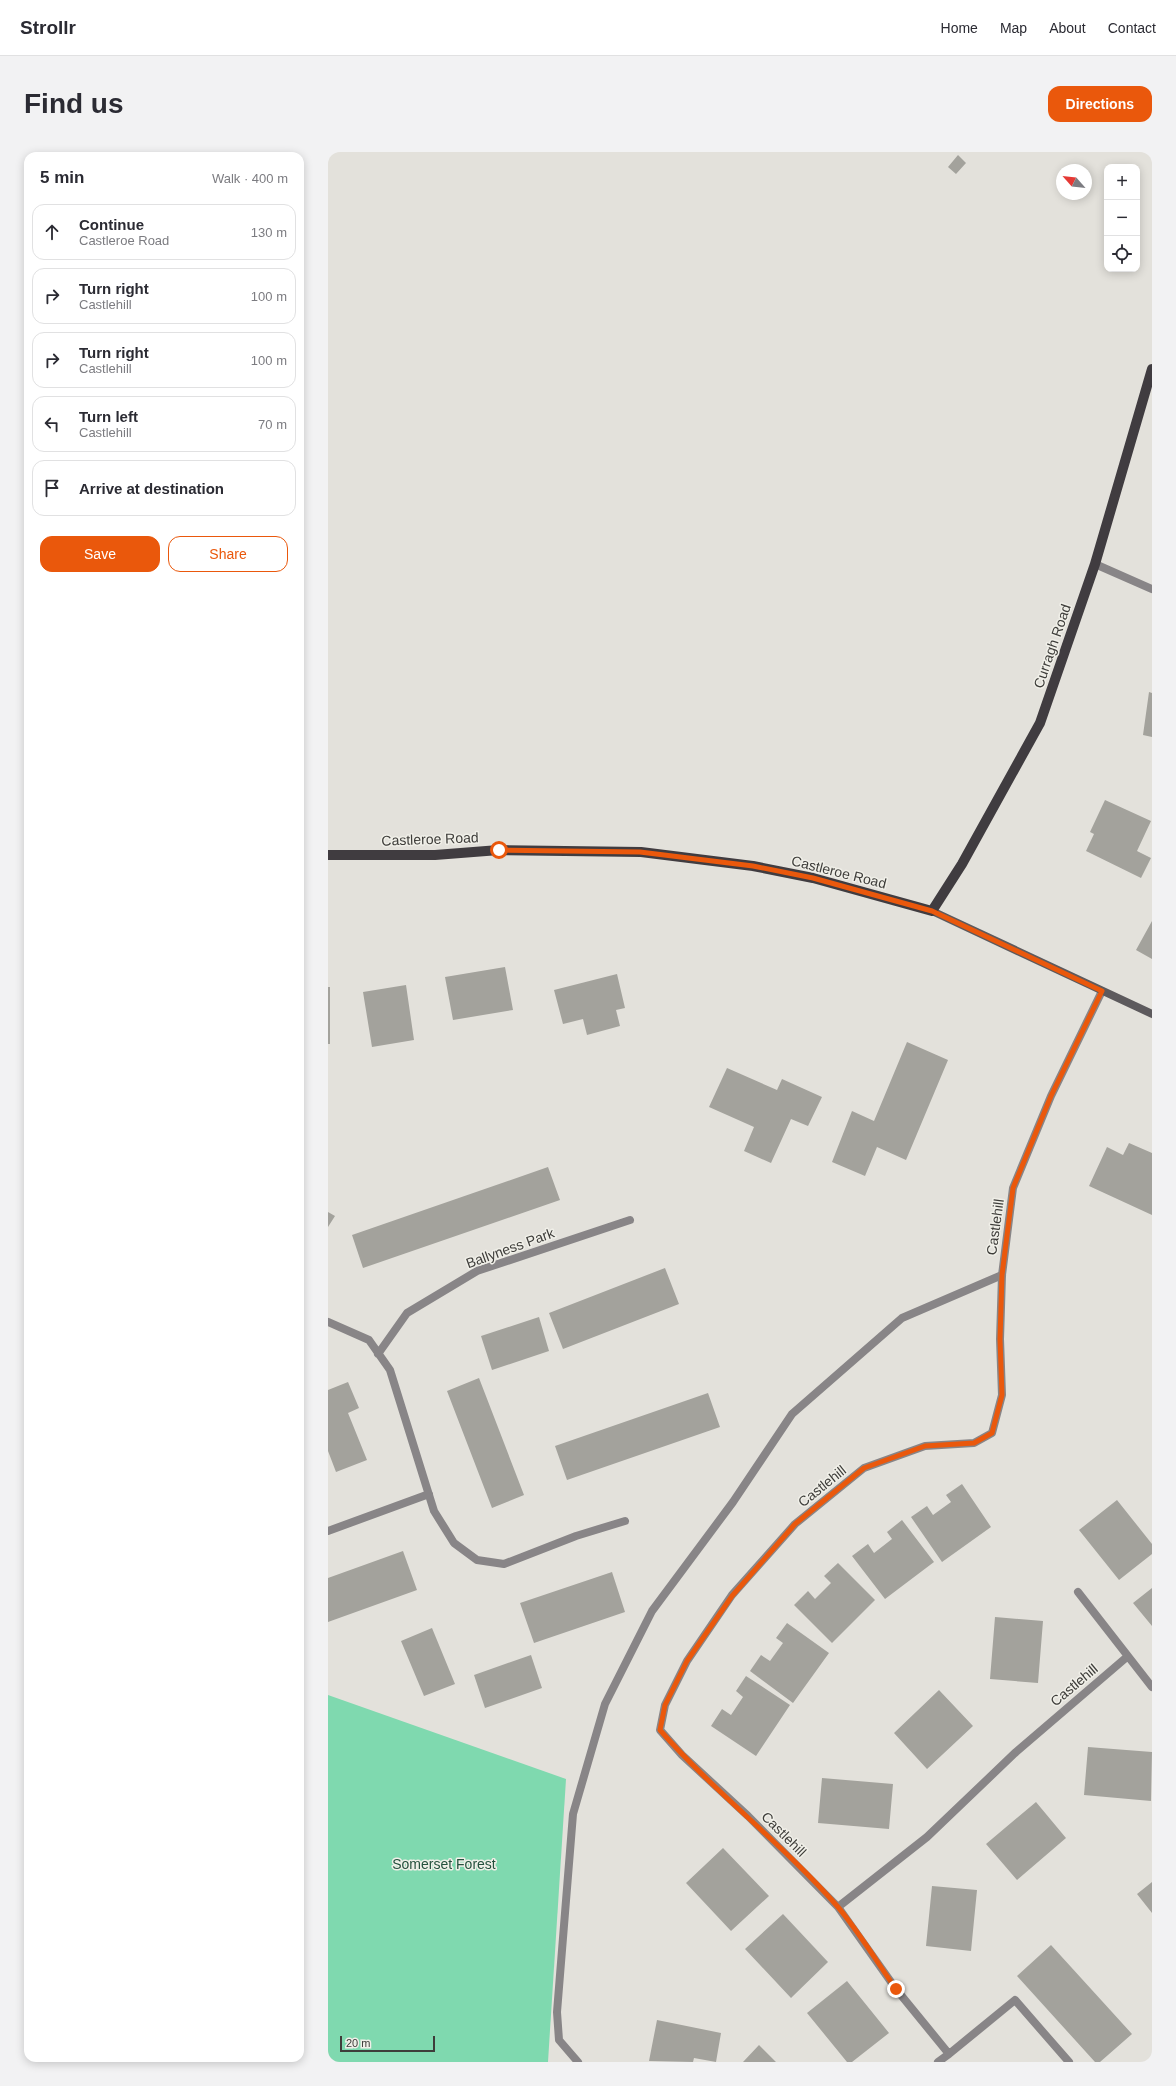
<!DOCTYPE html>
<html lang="en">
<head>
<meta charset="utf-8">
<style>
  :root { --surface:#fff; --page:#f2f2f3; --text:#2b2b33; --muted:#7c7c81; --line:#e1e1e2; --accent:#ea580c }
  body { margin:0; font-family:Helvetica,sans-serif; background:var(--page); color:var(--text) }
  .controls { position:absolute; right:12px; top:12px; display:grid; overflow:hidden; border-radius:8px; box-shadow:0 2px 10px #0003 }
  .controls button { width:36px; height:36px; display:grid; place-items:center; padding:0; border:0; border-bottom:1px solid var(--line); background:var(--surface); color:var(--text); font:20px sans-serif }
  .compass { position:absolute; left:728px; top:12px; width:36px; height:36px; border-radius:50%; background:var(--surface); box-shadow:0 2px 10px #0003; rotate:297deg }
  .scale { position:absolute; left:12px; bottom:10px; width:95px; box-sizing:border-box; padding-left:4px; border:2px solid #3e3d3a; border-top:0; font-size:11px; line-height:14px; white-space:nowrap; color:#3e3d3a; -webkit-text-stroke:3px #f0efe8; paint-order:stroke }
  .stop { position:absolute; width:12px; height:12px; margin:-9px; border:3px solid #ea580c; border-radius:50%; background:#fff }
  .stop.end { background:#ea580c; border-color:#fff; box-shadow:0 1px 4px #0008 }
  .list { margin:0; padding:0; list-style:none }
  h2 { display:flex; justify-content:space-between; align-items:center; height:52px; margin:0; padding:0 16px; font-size:17px }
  h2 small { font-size:13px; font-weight:400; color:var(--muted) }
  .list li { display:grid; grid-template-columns:26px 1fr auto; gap:12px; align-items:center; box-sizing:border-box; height:56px; margin:0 8px 8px; padding:0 8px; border:1px solid var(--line); border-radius:12px }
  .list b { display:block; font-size:15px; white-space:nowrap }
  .list p { margin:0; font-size:13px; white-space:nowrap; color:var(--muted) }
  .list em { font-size:13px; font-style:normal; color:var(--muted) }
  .actions { display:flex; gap:8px; padding:12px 16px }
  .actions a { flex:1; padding:9px 0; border:1px solid var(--accent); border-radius:12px; text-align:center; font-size:14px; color:var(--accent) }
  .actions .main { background:var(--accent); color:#fff }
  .icon { flex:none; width:22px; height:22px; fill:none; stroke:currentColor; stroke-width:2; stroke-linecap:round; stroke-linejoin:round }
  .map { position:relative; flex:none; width:824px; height:1910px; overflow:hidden; border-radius:12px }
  header { display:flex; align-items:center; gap:24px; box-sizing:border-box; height:56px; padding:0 20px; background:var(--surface); border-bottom:1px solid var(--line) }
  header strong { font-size:19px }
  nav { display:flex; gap:22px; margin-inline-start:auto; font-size:14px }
  .intro { display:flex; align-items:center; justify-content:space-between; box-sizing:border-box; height:96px; padding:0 24px }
  h1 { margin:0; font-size:28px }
  .button { padding:10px 18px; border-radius:12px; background:var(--accent); color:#fff; font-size:14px; font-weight:700 }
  main { display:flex; gap:24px; padding:0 24px }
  aside { flex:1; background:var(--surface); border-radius:12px; box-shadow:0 2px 10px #0003 }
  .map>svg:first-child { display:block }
</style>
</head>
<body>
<header>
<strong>Strollr</strong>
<nav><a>Home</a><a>Map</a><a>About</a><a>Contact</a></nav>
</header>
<div class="intro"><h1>Find us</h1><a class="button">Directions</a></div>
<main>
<aside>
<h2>5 min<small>Walk · 400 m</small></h2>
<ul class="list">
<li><svg class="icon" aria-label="ahead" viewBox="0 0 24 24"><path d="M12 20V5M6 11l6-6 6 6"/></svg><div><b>Continue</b><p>Castleroe Road</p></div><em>130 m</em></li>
<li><svg class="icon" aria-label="right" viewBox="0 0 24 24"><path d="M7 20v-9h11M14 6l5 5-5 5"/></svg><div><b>Turn right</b><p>Castlehill</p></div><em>100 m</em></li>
<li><svg class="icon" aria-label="right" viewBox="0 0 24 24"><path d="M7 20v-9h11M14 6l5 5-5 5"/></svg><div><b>Turn right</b><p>Castlehill</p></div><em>100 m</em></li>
<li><svg class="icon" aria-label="left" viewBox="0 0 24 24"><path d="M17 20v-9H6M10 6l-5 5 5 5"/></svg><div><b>Turn left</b><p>Castlehill</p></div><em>70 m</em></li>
<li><svg class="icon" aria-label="arrive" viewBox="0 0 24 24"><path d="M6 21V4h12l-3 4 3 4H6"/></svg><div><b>Arrive at destination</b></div></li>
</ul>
<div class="actions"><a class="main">Save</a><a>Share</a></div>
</aside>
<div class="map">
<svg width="824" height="1910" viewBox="0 0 824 1910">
  <rect width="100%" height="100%" fill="#e3e1db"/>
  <!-- green -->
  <path fill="#7fd9af" d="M 0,1543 L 238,1627 L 220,1910 L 0,1910 Z"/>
  <!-- building -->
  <path fill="#a3a29c" d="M 630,3 L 638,11 L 628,22 L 620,15 Z
    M 821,540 L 824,541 L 824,585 L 815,583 Z
    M 777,648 L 823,669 L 809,699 L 823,706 L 813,726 L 758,699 L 766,682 L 762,680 Z
    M 824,769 L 824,807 L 808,798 Z
    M 177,815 L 185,858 L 125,868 L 117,825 Z
    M 289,822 L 297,856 L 288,858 L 292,874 L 259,883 L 255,867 L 235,872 L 226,838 Z
    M 78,833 L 86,888 L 44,895 L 35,840 Z
    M 0,835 L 2,835 L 2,892 L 0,892 Z
    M 579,890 L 620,908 L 578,1008 L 549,995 L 537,1024 L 504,1010 L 524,959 L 546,969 Z
    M 399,916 L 449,938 L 454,927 L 494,945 L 480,974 L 463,967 L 443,1011 L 416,999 L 426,975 L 381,955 Z
    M 801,991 L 824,1001 L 824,1063 L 761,1034 L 779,995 L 795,1003 Z
    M 220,1015 L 232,1048 L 35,1116 L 24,1083 Z
    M 0,1060 L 7,1064 L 0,1075 Z
    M 337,1116 L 351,1152 L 235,1197 L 221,1161 Z
    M 211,1165 L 221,1199 L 164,1218 L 153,1184 Z
    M 151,1226 L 196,1343 L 164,1356 L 119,1239 Z
    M 20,1230 L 31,1256 L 20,1261 L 39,1308 L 8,1320 L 0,1299 L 0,1238 Z
    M 380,1241 L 392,1275 L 239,1328 L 227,1294 Z
    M 634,1332 L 663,1375 L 614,1410 L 583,1365 L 599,1354 L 605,1363 L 623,1350 L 618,1343 Z
    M 789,1348 L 824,1392 L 824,1402 L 791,1428 L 751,1378 Z
    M 574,1368 L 606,1410 L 557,1447 L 524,1404 L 540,1392 L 546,1401 L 564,1387 L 559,1380 Z
    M 75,1399 L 89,1438 L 0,1470 L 0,1426 Z
    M 510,1411 L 547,1448 L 504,1491 L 466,1453 L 480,1439 L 487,1447 L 503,1431 L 496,1424 Z
    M 284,1420 L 297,1460 L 206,1491 L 192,1451 Z
    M 824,1436 L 824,1474 L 805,1451 Z
    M 667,1465 L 715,1469 L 710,1531 L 662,1527 Z
    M 459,1471 L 501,1501 L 465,1551 L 422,1519 L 433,1503 L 442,1509 L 455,1491 L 448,1486 Z
    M 104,1476 L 127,1532 L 96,1544 L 73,1489 Z
    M 203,1503 L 214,1536 L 157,1556 L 146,1523 Z
    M 418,1524 L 462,1553 L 428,1604 L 383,1574 L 394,1557 L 403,1563 L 415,1545 L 408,1539 Z
    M 611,1538 L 645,1574 L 599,1617 L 566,1581 Z
    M 760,1595 L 824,1600 L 823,1649 L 756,1643 Z
    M 494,1626 L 565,1632 L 561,1677 L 490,1671 Z
    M 708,1650 L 738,1686 L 689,1728 L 658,1692 Z
    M 395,1696 L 441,1744 L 403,1779 L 358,1731 Z
    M 824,1730 L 824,1761 L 809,1742 Z
    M 604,1734 L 649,1738 L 643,1799 L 598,1794 Z
    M 455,1762 L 500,1810 L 463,1846 L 417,1797 Z
    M 723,1793 L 804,1882 L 772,1910 L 767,1910 L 689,1824 Z
    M 519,1829 L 561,1881 L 524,1910 L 519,1910 L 479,1861 Z
    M 329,1868 L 393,1881 L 388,1910 L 366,1906 L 365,1910 L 321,1909 Z
    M 431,1893 L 448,1910 L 415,1910 Z"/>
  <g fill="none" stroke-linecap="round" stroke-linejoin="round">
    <!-- lane -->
    <path stroke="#888587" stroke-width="8" d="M 250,1910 L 231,1888 L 229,1860 L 245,1662 L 277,1552 L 324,1459 L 405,1350 L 464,1262 L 574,1166 L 674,1123"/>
    <!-- street -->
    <path stroke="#888587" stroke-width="8" d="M 767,412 L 824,437
      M 0,1170 L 41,1188 L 62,1218 L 106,1359 L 126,1391 L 149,1408 L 176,1412 L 248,1384 L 297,1369
      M 50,1202 L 79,1161 L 149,1119 L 302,1068
      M 0,1379 L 101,1342
      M 750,1440 L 824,1535
      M 510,1755 L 599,1685 L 688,1600 L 800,1504
      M 621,1902 L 687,1848 L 741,1910
      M 610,1910 L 621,1902 L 568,1837 L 510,1755 L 420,1664 L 354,1603 L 332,1578 L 337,1553 L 359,1509 L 404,1443 L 467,1372 L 536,1316 L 597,1294 L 646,1291 L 664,1281 L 674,1243 L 672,1187 L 674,1123 L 685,1036 L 723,944 L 774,839"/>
    <!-- secondary -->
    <path stroke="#5d5a5d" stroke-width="8" d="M 604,759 L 824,862"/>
    <!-- primary -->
    <path stroke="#403c40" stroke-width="10" d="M 0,703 L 107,703 L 171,698 L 313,700 L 425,714 L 485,726 L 604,759 L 634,712 L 712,571 L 767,412 L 824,217"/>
  </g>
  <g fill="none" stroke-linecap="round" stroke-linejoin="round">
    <!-- route -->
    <path stroke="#ea580c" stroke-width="5" d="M 171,698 L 312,700 L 425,714 L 485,726 L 604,759 L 774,839 L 723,944 L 685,1036 L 674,1123 L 672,1187 L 674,1243 L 664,1281 L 646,1291 L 597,1294 L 536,1316 L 467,1372 L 404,1444 L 359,1509 L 337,1553 L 332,1578 C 387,1641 455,1692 510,1755 C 531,1780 549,1810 568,1837"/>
  </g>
  <g text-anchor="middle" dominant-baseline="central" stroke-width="3" stroke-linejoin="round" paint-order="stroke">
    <!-- street labels -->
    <g font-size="14" fill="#3e3d3a" stroke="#f0efe8">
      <text transform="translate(724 494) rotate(-71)">Curragh Road</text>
      <text transform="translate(102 687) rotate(-2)">Castleroe Road</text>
      <text transform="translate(511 720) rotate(14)">Castleroe Road</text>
      <text transform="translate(667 1075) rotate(-82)">Castlehill</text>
      <text transform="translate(182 1096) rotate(-20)">Ballyness Park</text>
      <text transform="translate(494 1334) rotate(-39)">Castlehill</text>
      <text transform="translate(746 1533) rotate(-40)">Castlehill</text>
      <text transform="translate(456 1682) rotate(45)">Castlehill</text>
    </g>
    <!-- park labels -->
    <g font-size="14" fill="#24513d" stroke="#f0efe8">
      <text x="116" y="1712">Somerset Forest</text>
    </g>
  </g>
</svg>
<div class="controls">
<button>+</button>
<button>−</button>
<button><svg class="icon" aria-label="locate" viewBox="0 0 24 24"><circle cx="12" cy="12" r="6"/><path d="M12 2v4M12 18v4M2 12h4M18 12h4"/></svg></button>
</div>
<svg class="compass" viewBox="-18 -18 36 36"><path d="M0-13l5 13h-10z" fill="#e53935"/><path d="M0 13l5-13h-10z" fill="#7c7c81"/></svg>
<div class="scale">20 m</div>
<div class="stop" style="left:171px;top:698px"></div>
<div class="stop end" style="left:568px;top:1837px"></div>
</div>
</main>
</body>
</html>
